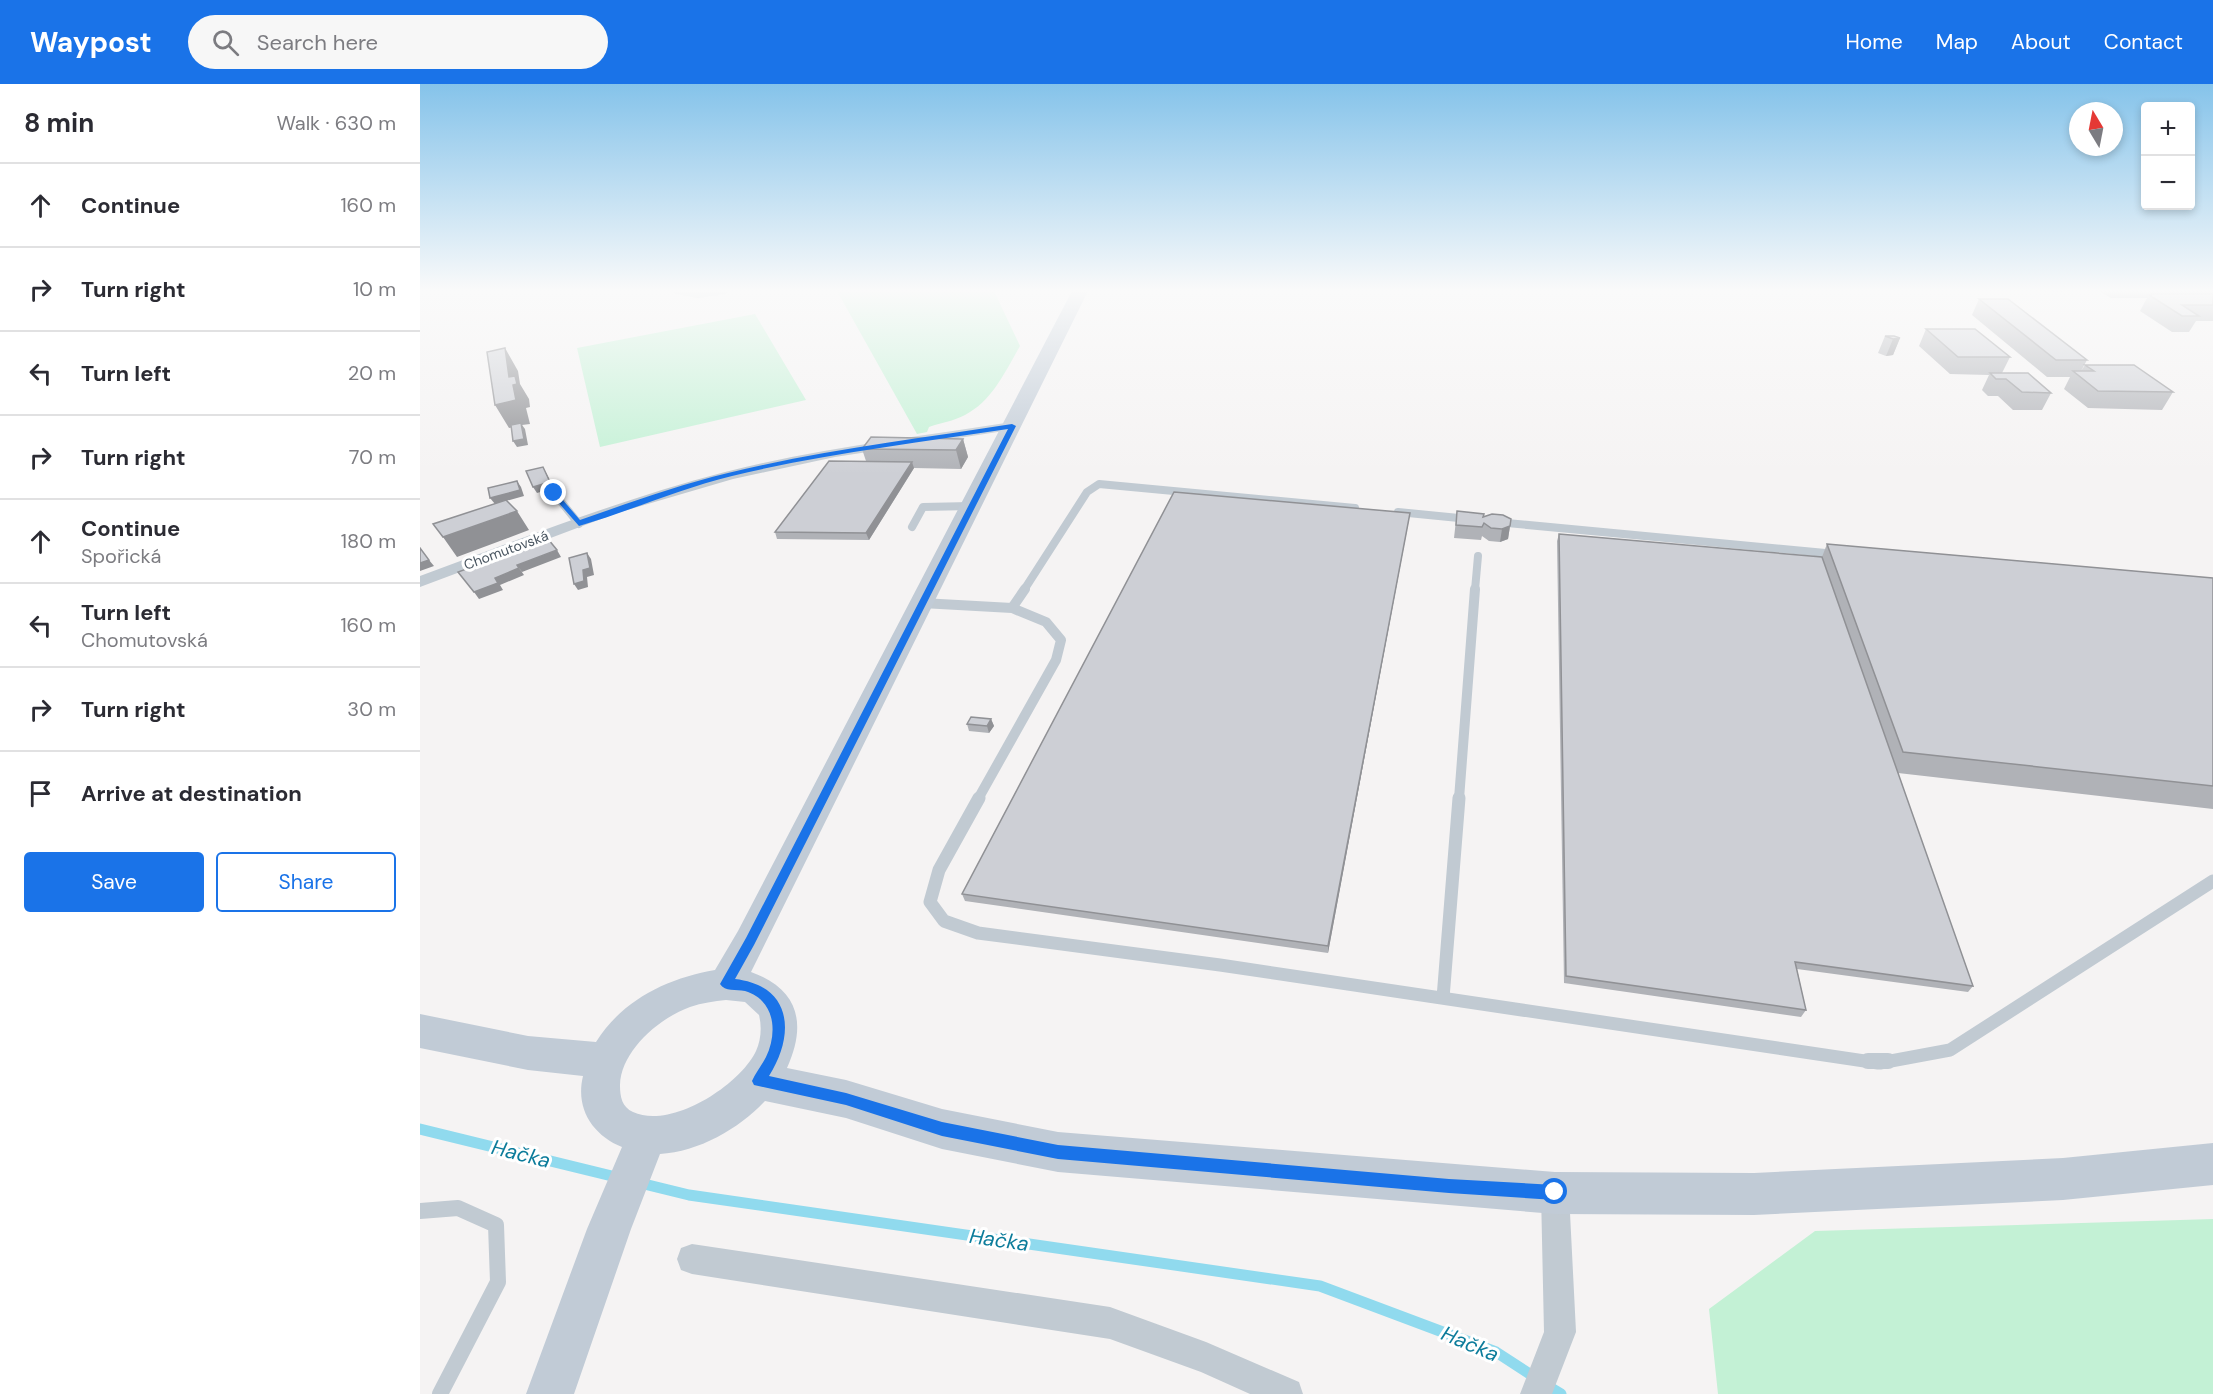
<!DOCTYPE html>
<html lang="en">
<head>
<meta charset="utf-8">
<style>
  :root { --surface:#fff; --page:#f7f7f7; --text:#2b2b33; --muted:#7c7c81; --line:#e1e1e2; --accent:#1a73e8 }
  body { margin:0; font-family:"DM Sans",sans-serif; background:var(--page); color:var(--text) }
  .controls { position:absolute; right:18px; top:18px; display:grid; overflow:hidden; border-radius:6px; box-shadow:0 3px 9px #0003 }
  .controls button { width:54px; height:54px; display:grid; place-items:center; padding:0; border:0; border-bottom:2px solid var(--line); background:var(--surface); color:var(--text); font:30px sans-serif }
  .compass { position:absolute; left:1649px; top:18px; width:54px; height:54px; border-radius:50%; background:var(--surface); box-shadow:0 3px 9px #0003; rotate:350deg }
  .stop { position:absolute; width:18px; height:18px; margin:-14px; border:4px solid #1a73e8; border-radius:50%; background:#fff }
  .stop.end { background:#1a73e8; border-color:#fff; box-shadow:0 2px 6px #0008 }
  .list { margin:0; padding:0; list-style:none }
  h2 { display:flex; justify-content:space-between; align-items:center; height:78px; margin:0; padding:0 24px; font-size:26px }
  h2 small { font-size:20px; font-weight:400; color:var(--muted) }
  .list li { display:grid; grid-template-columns:39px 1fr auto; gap:18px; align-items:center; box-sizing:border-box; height:84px; padding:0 24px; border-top:2px solid var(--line) }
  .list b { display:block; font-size:22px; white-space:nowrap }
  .list p { margin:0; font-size:20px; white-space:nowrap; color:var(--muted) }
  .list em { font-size:20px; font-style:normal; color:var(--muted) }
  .actions { display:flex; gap:12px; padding:18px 24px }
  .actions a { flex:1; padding:14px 0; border:2px solid var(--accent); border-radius:6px; text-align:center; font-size:21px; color:var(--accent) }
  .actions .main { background:var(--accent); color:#fff }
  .icon { flex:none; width:33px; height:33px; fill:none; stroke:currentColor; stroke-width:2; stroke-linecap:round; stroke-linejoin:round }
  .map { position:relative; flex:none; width:1793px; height:1310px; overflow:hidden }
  header { display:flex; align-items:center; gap:36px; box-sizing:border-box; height:84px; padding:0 30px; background:var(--accent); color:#fff }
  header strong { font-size:28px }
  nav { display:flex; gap:33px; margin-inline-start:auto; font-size:21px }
  .search { width:420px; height:54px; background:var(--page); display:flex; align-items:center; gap:15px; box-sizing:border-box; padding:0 21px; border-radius:33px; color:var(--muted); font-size:22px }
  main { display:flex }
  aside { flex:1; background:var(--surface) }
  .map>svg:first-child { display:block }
</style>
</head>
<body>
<header>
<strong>Waypost</strong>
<div class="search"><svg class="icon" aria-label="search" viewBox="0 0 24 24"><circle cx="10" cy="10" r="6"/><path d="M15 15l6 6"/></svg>Search here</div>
<nav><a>Home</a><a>Map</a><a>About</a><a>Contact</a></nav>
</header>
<main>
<aside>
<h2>8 min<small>Walk · 630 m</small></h2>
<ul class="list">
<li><svg class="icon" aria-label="ahead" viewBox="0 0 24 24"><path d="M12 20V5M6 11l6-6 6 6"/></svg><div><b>Continue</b></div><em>160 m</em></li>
<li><svg class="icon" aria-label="right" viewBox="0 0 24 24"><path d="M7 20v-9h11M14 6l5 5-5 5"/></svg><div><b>Turn right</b></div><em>10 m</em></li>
<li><svg class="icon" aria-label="left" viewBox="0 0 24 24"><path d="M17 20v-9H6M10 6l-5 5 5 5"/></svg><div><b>Turn left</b></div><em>20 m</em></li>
<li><svg class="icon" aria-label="right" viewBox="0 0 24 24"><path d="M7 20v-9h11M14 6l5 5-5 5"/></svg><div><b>Turn right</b></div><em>70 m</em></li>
<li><svg class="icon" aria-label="ahead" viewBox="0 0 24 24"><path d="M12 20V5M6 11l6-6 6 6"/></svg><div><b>Continue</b><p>Spořická</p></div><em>180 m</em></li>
<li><svg class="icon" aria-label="left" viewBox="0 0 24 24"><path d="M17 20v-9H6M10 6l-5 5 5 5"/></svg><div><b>Turn left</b><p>Chomutovská</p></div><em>160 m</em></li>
<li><svg class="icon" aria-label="right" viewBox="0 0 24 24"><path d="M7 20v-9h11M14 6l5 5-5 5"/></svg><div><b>Turn right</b></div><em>30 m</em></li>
<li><svg class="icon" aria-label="arrive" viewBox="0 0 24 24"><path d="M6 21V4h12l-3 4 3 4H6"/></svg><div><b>Arrive at destination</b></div></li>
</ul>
<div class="actions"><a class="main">Save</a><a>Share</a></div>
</aside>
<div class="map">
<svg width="1793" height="1310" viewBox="0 0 1793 1310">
  <rect width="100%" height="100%" fill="#f5f3f3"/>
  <!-- green -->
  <path fill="#c3f1d5" d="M 417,207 L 574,207 L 600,262 C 585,288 572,317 545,331 C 534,337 520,339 509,343 L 507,348 L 497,350 Z
    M 335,230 L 386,316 L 180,363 L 157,264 Z
    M 1793,1135 L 1793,1310 L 1298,1310 L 1289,1225 L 1395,1147 Z"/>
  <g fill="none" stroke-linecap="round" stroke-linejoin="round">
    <!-- stream -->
    <path stroke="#90daee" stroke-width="11" d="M 0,1045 L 200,1094
      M 220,1099 L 269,1111 L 900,1202 L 1076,1268 L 1116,1294
      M 1126,1301 L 1141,1310"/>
    <!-- lane-far4 -->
    <path stroke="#c1cad2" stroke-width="6" d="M 256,207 L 278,211 L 305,207"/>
    <!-- lane-far3 -->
    <path stroke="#c1cad2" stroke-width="8" d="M 134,409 L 159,440
      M 978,428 L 1049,435
      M 1076,438 L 1416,470
      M 492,443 L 503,423 L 551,422
      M 604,506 L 667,408 L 679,400 L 935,424
      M 1055,506 L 1058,472"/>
    <!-- lane-far2 -->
    <path stroke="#c1cad2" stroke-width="10" d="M 502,519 L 592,524 L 626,538 L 641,556 L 636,576 L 558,715
      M 592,524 L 605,505
      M 1039,715 L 1055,505"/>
    <!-- lane-far1 -->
    <path stroke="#c1cad2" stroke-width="13" d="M 559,714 L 519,786 L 510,818 L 524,837 L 558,849 L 800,881 L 1458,979
      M 1023,914 L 1039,714
      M 1460,979 L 1530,966 L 1793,797"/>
    <!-- lane -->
    <path stroke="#c1cad2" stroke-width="16" d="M 1448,977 L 1468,977
      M 0,1127 L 38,1124 L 76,1141 L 78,1198 L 20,1310"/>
    <!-- street -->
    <path fill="#c1cad2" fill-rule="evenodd" d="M 592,338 L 599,342 L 597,345 L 415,373 L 313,395 L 197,429 L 0,503 L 0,492 C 101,455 201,415 305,388 C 399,364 496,353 592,338 Z
      M 1135,1095 L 1145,1099 L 1149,1109 L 1156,1248 L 1132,1310 L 1100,1310 L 1124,1248 L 1121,1109 L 1125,1099 Z
      M 272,1160 L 690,1223 L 786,1258 L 879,1298 L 883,1310 L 830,1310 L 781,1288 L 690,1255 L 272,1190 L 261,1186 L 257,1175 L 261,1164 Z"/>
    <!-- secondary -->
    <path fill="#c1cbd6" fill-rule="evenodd" d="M 652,207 L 668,207 L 331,888 C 379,905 387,940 367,984 L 426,996 L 522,1025 L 638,1048 L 1135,1088 L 1334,1089 L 1643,1074 L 1793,1059 L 1793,1101 L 1643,1116 L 1334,1131 L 1135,1130 L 638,1088 L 522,1065 L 426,1034 L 345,1017 C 320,1044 279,1068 240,1070 L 211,1145 L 154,1310 L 106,1310 L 167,1145 L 202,1063 C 173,1051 155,1025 163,992 L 108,986 L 0,964 L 0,930 L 108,952 L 176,958 C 202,916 248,894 295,886 L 318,847 ZM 306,916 L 325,918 L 339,931 C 342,943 341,956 336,967 C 320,1001 251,1046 213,1028 C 202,1023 200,1013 200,1001 C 201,967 239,934 270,923 C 282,919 294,917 306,916 Z"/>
  </g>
  <!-- wall -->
  <path fill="#b0b2b7" d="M 1544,207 L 1643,207 L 1643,208 Z
    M 1672,207 L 1793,207 L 1793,237 L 1776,237 L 1769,248 L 1752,248 L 1720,227 L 1727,214 L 1691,214 L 1681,208 Z
    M 1559,215 L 1667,276 L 1661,287 L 1665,281 L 1753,308 L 1742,326 L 1668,324 L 1644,305 L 1650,293 L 1627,293 L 1552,231 Z
    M 1506,245 L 1590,273 L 1582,289 L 1631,309 L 1622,326 L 1593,326 L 1578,312 L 1568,312 L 1562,306 L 1569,291 L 1530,290 L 1499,262 Z
    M 1465,252 L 1480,254 L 1473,271 L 1466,272 L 1458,269 Z
    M 543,355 L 548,373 L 541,385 L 494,384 L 449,456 L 357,455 L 355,448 L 446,377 L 442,365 Z
    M 1037,427 L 1063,433 L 1090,442 L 1088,455 L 1080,458 L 1069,457 L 1062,452 L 1061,456 L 1034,454 Z
    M 990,429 L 908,869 L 545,817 L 542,810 Z
    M 1139,450 L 1402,473 L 1407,460 L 1793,494 L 1793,725 L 1478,689 L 1553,902 L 1548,908 L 1377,885 L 1386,926 L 1381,933 L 1144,899 L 1137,457 Z
    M 571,635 L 574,642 L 569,649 L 549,647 L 547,640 Z"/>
  <!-- shaded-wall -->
  <path fill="#909195" d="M 1480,254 L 1473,271 L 1466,272 L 1473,255 Z
    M 85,264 L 98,287 L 100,300 L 109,315 L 110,323 L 106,324 L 110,340 L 102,341 L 105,345 L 108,361 L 97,363 L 93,357 L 101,342 L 89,344 L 75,321 L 89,293 Z
    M 543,355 L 548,373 L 541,385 L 536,366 Z
    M 492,378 L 494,384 L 449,456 L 446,449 Z
    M 123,383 L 134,404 L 117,409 L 113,403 Z
    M 97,397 L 101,403 L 104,412 L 75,420 L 70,414 Z
    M 97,427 L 109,446 L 37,473 L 23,453 Z
    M 990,429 L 989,435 L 908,869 L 908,862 Z
    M 1090,442 L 1088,455 L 1080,458 L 1082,445 Z
    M 137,466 L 141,473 L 102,488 L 97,481 Z
    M 167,469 L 171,475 L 174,491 L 167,493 L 168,503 L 158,506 L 154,500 L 163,486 Z
    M 9,476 L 14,482 L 0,487 L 0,479 Z
    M 99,484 L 104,491 L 80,501 L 83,506 L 59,515 L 54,508 L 75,494 Z
    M 571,635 L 574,642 L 569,649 L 567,642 Z"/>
  <!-- building -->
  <path fill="#cdcfd5" stroke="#909195" stroke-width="1.5" d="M 1730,210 L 1793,210 L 1793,221 L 1762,221 L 1779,232 L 1762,232 L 1729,211 L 1732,211 Z
    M 1559,215 L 1588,215 L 1667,276 L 1636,276 Z
    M 1506,245 L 1555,245 L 1590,273 L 1538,273 Z
    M 1465,252 L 1474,252 L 1480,254 L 1473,255 Z
    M 85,264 L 89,293 L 95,292 L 97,300 L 93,301 L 96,316 L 75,321 L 67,268 Z
    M 1665,281 L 1714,281 L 1753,308 L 1678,307 L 1653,287 L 1674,287 Z
    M 1570,289 L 1608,289 L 1631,309 L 1602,308 L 1586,295 L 1576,295 Z
    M 101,339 L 104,355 L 93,357 L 91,341 Z
    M 451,353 L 543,355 L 536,366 L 442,365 Z
    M 409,377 L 492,378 L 446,449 L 355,448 Z
    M 123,383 L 130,398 L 113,403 L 106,387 Z
    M 97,397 L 100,406 L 70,414 L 68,404 Z
    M 754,408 L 990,429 L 908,862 L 542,810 Z
    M 86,416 L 97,427 L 23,453 L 13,440 Z
    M 1037,427 L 1064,430 L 1063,433 L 1072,430 L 1083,431 L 1091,435 L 1090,442 L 1082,445 L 1071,444 L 1064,439 L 1062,443 L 1036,441 Z
    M 1139,450 L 1402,473 L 1553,902 L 1375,878 L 1386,926 L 1146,892 Z
    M 128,455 L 137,466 L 97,481 L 99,484 L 75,494 L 78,499 L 54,508 L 38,488 Z
    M 1407,460 L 1793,494 L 1793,702 L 1483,668 Z
    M 0,464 L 9,476 L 0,479 Z
    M 167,469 L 170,484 L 163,486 L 164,497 L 154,500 L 149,474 Z
    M 551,633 L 571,635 L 567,642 L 547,640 Z"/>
  <!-- sky -->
  <linearGradient id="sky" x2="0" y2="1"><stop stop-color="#85c3ea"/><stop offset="0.53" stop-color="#fafafa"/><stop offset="1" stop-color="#fafafa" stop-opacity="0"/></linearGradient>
  <rect width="1793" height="390" fill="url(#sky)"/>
  <!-- route -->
  <path fill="#1a73e8" d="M 592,340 L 596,342 L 334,861 L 315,895 C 373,902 375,951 349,992 L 426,1009 L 522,1038 L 638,1061 L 1029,1095 L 1135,1101 L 1140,1103 L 1142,1108 L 1140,1114 L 1135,1116 L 1029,1109 L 638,1075 L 522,1052 L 426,1021 L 334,1001 L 332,997 C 336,988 342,981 346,973 C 358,948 355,916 325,907 C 316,905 305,908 300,900 L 326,854 L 588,345 C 496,359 402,370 312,392 C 259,405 210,427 159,442 L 130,409 L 136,408 L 160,436 C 209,419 258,401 308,389 C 401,366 498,355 592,340 Z"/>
  <g text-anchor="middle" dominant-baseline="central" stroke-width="6" stroke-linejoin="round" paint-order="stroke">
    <!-- far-street labels -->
    <g font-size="14" fill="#4a5661" stroke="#fff">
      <text transform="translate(86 466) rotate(-20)">Chomutovská</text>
    </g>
    <!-- near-water labels -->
    <g font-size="21" font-style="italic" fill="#0c7c9b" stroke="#fff">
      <text transform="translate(101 1070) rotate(14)">Hačka</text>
      <text transform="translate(579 1156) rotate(8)">Hačka</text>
      <text transform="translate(1050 1260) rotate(23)">Hačka</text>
    </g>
  </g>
</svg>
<div class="controls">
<button>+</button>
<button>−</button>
</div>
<svg class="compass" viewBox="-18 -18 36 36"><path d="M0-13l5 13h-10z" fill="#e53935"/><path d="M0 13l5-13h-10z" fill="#7c7c81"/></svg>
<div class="stop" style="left:1135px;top:1108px"></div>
<div class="stop end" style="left:134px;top:409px"></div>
</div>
</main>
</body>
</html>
